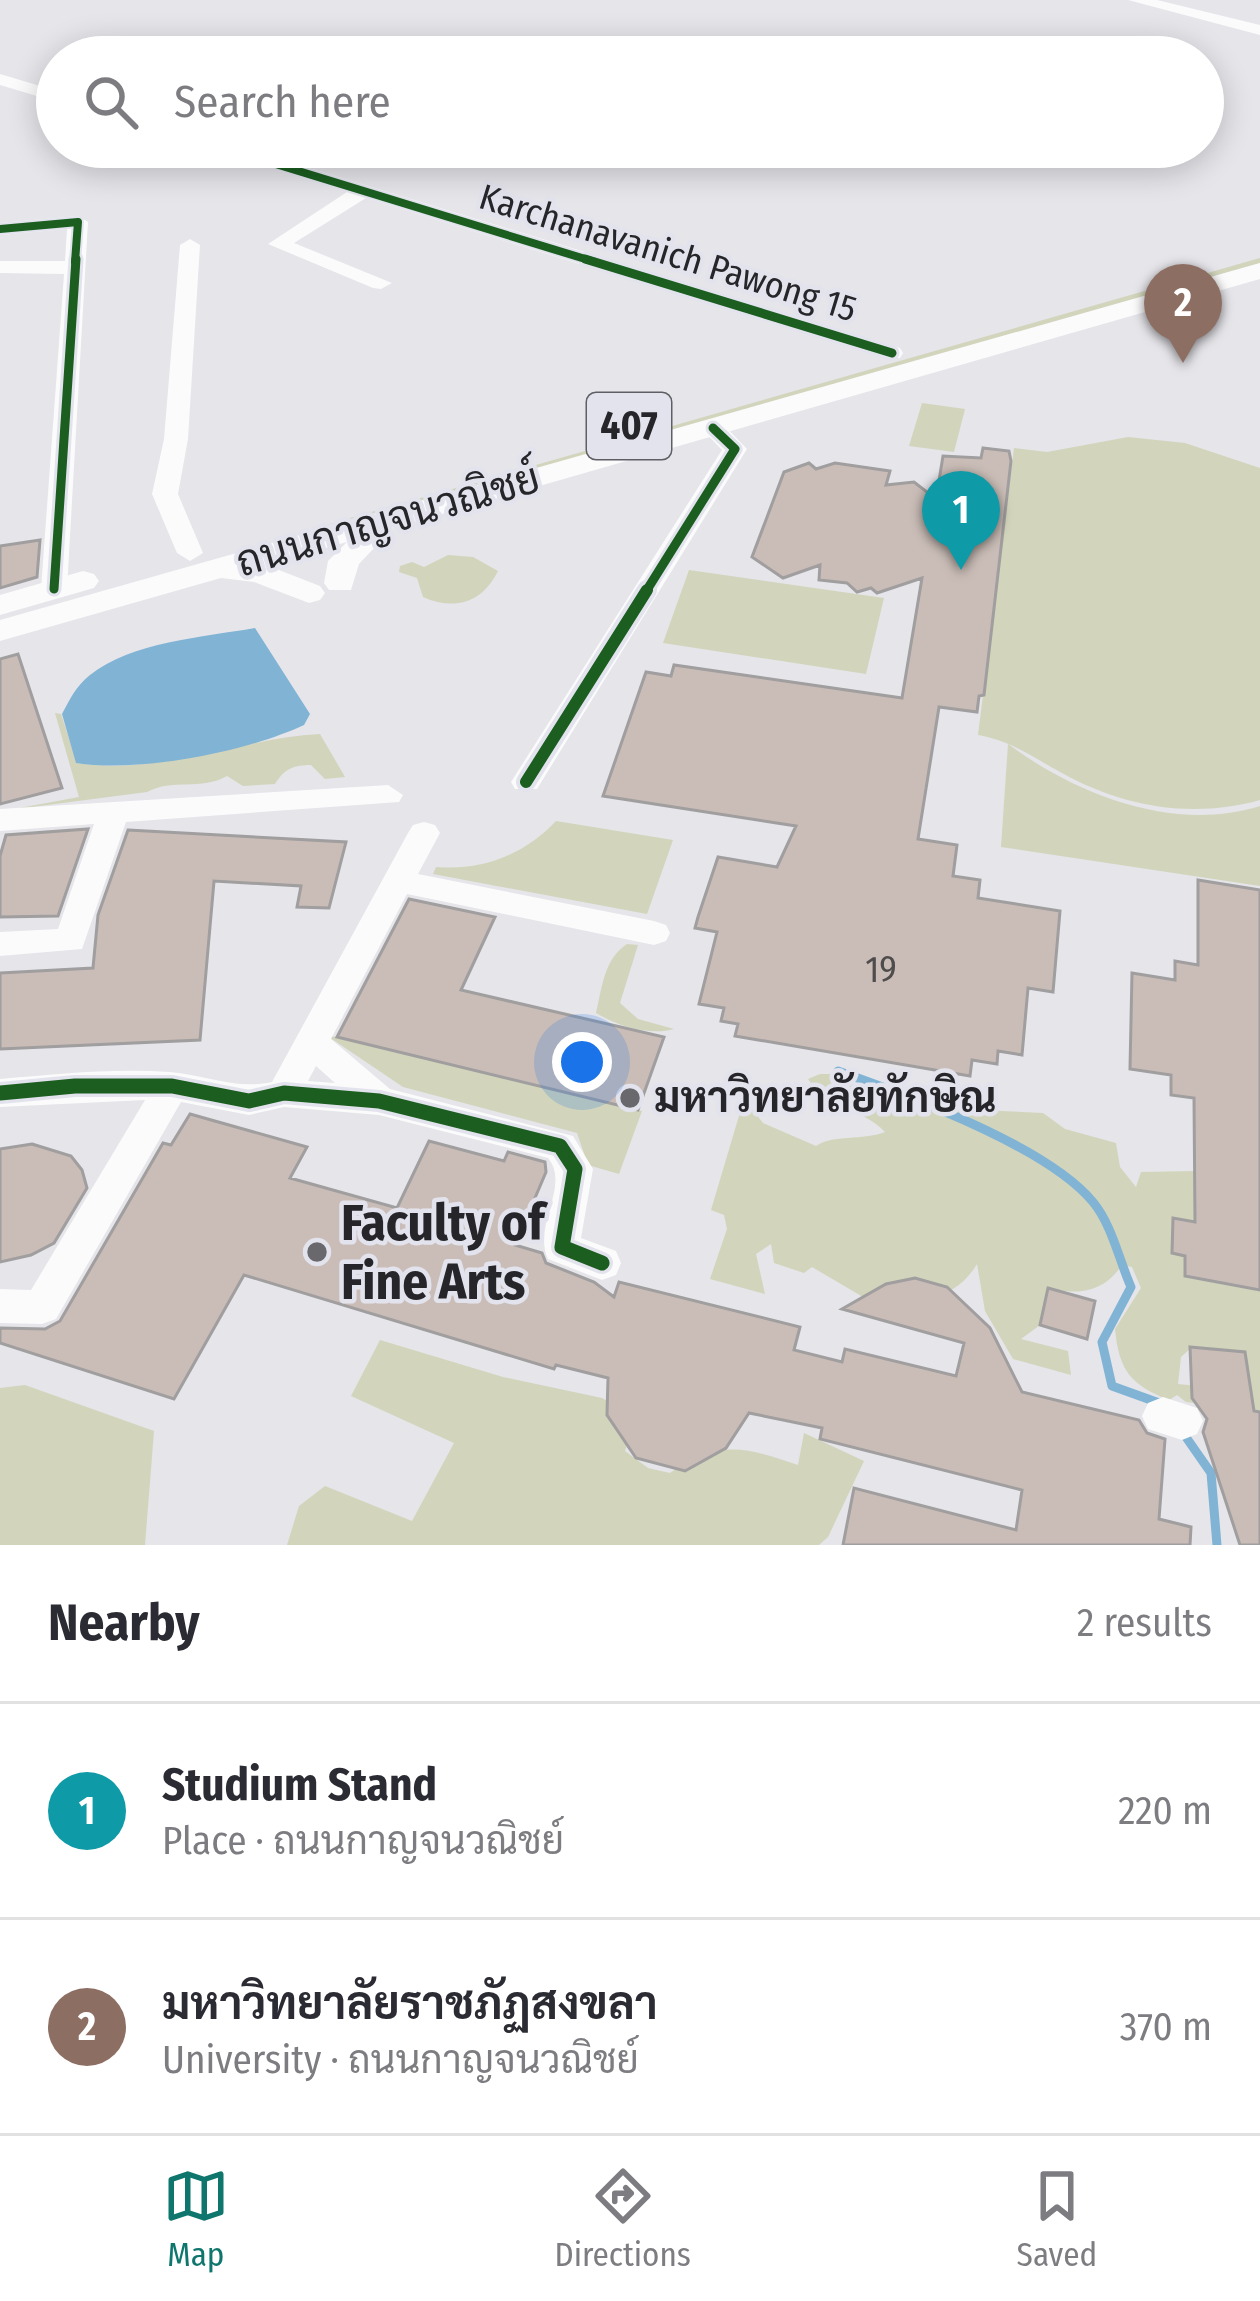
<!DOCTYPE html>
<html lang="en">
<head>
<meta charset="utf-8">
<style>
  :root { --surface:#fff; --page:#f2f2f3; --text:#2b2b33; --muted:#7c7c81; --line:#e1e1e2; --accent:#0f766e }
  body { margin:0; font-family:"Fira Sans Condensed",Sarabun,sans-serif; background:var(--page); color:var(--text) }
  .you { position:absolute; left:582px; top:1062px; width:42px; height:42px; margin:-30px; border:9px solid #fff; border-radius:50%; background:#1a73e8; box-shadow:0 0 0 18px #1a73e833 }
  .badge { display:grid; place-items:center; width:78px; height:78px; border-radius:50%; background:var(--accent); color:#fff; font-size:39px; font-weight:700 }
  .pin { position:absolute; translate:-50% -99px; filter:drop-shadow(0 3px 6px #0008) }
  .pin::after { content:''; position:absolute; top:63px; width:42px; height:36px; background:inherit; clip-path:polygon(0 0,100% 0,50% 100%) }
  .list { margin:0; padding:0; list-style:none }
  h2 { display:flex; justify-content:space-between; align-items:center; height:156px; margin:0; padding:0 48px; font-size:51px }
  h2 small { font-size:39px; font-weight:400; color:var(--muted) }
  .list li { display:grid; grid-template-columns:78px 1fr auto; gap:36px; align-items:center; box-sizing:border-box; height:216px; padding:0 48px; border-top:3px solid var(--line) }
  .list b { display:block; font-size:45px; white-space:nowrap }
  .list p { margin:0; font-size:39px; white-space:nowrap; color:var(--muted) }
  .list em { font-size:39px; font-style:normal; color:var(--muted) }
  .icon { flex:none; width:66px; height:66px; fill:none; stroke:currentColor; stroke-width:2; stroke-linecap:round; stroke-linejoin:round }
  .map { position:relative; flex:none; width:1260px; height:1545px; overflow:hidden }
  .search { position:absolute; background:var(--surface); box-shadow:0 6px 30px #0003; left:36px; right:36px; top:36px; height:132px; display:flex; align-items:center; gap:30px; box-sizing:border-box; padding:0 42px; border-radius:66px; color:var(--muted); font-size:45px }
  .sheet { height:588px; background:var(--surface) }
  nav { display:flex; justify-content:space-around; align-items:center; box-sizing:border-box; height:168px; border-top:3px solid var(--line); background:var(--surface); font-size:33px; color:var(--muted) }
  nav a { display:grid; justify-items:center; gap:6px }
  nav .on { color:var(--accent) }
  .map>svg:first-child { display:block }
</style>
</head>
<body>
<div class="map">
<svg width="1260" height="1545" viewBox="0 0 1260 1545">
  <rect width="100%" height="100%" fill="#e5e5ea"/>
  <!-- green -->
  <path fill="#d2d5bb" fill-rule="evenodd" d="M 1260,258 L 1260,263 L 513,477 L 319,527 Z
    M 922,403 L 965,409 L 954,452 L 909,446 Z
    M 1128,437 L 1185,443 L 1260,468 L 1260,800 C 1192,819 1123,807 1062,773 C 1032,757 1012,741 978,735 L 1014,448 L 1047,452 Z
    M 448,555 L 473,557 L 498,571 C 482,603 455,611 423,597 L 417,578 L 399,572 L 400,566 L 412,562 L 424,567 Z
    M 689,570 L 884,598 L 866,674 L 663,643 Z
    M 55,713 L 61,714 L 77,763 C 158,776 240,738 320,734 L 345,777 L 325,779 L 311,765 C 293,765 284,769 275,784 L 243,786 L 227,776 C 201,791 173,778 147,792 L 9,810 L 79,797 Z
    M 1008,744 C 1077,795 1174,833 1260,806 L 1260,886 L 1001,847 Z
    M 556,821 L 673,840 L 647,914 L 433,874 L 436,867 C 482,871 524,855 556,821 Z
    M 627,944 L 638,945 L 620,1003 L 638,1019 L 674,1029 C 649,1036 618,1026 596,1013 C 602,988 604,959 627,944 Z
    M 326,1035 L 642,1111 L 619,1174 L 588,1165 L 577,1133 L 403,1087 Z
    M 820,1074 L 835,1074 L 864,1091 L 914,1107 L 1043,1113 L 1065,1129 L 1116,1143 L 1120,1167 L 1136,1187 L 1141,1172 L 1194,1171 L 1195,1188 L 1260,1234 L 1173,1219 L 1172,1253 L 1185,1256 L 1185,1277 L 1260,1291 L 1260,1411 L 1186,1402 L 1177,1395 L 1169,1400 C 1131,1385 1119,1371 1115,1329 L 1141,1288 L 1132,1267 L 1122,1265 C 1103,1293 1079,1295 1048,1288 L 1040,1325 L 1021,1339 L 1068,1351 L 1071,1375 L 1013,1359 L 985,1311 L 977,1264 C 954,1302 921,1299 880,1307 L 812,1267 L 804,1273 L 774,1263 L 771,1244 L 756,1254 L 765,1294 L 710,1279 L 727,1229 L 724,1215 L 711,1210 L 744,1099 L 763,1123 L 816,1146 C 834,1134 862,1141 885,1132 C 863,1108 826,1108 808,1079 ZM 1192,1347 L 1244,1352 L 1250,1391 L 1178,1384 L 1181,1357 Z
    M 380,1340 L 503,1377 L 602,1398 L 621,1409 L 631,1432 L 625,1451 L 648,1468 L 670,1473 C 719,1439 746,1447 798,1465 L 804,1433 L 864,1461 L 828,1537 L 819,1545 L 287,1545 L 299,1506 L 325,1486 L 412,1521 L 454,1443 L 351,1396 Z
    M 25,1385 L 154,1431 L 145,1545 L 0,1545 L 0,1388 Z"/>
  <!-- water -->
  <path fill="#81b3d5" d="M 255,628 L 310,714 L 304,725 C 246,752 140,773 76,763 L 62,714 C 70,699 76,686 90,675 C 131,642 204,637 255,628 Z"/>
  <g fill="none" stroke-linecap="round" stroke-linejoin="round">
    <!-- stream -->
    <path stroke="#81b3d5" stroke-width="9" d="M 838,1071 C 907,1095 1047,1146 1093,1202 C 1112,1225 1119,1260 1131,1287 L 1102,1342 L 1112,1386 L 1162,1404
      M 1181,1430 L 1211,1473 L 1217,1545"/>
  </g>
  <!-- building -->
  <path fill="#cabdb7" stroke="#a09e9f" stroke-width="3" d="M 983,448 L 1009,451 L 1011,461 L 984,695 L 979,696 L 977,712 L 939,707 L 918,839 L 957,845 L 953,876 L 980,880 L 978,898 L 1060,911 L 1053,992 L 1028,988 L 1022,1055 L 998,1051 L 997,1064 L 972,1060 L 970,1076 L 735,1036 L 738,1024 L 721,1021 L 724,1008 L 699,1004 L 717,932 L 695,928 L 698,917 L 718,857 L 777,867 L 796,826 L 603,796 L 646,672 L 671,676 L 674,665 L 902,698 L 922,578 L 877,593 L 871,588 L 857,592 L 847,583 L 819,580 L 820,565 L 783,578 L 752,557 L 784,472 L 809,463 L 816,469 L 835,463 L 890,471 L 886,485 L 914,482 L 936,499 L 943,456 L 981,458 Z
    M 40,540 L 37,577 L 0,588 L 0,546 Z
    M 18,654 L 62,788 L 0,804 L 0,659 Z
    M 88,829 L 58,916 L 0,917 L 0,856 L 6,835 Z
    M 128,830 L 346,842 L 329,908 L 297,907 L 301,886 L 214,881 L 200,1040 L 0,1049 L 0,973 L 93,968 L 98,915 Z
    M 1198,880 L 1260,890 L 1260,1290 L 1185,1276 L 1185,1256 L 1172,1253 L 1173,1218 L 1195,1222 L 1194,1098 L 1171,1095 L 1171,1075 L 1130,1069 L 1132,973 L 1175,980 L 1175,961 L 1198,965 Z
    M 409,899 L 495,917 L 461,990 L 664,1037 L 638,1110 L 337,1037 Z
    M 190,1114 L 307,1147 L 290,1178 L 397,1208 L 429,1141 L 504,1161 L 508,1152 L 545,1162 L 546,1172 L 515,1245 L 542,1253 L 546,1263 L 594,1282 L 614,1297 L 619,1282 L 800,1327 L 794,1350 L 842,1362 L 845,1349 L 956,1376 L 964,1343 L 842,1309 L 886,1284 L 915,1278 L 947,1287 L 990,1328 L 1022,1392 L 1139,1420 L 1147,1433 L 1165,1439 L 1159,1519 L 1191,1527 L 1190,1545 L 843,1545 L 854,1488 L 1016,1530 L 1022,1490 L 820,1439 L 822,1428 L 749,1413 L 726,1448 L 685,1471 L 636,1458 L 607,1415 L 608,1378 L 556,1365 L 554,1369 L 244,1275 L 174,1399 L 0,1343 L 0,1328 L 45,1329 L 60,1321 L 163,1143 L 171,1145 Z
    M 32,1144 L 71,1156 L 82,1170 L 87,1188 L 54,1243 L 31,1255 L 0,1262 L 0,1149 Z
    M 1048,1288 L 1095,1301 L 1087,1339 L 1040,1325 Z
    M 1190,1347 L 1245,1352 L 1254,1411 L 1260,1412 L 1260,1545 L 1240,1545 L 1203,1432 L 1207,1419 L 1192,1398 Z"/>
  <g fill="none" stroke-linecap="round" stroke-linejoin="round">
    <!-- minor -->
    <path fill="#fbfbfc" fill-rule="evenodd" d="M 1128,0 L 1157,0 L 1260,25 L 1260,35 Z
      M 0,74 L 57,91 L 57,102 L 0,85 Z
      M 210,147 L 240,147 L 900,348 L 903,353 L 900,358 L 884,358 L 366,198 L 294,243 L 392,283 L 381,289 L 373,288 L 268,244 L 347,192 Z
      M 78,216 L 88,222 L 67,589 L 54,597 L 41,589 L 64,274 L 0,273 L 0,261 L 65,261 L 67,229 L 0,235 L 0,223 Z
      M 190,239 L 200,245 L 188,439 L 178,494 L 203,553 L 190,561 L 177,553 L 152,494 L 164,439 L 180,245 Z
      M 713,421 L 722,423 L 747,449 L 537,789 L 515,789 L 511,782 L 722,450 L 701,428 Z
      M 388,785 L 403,795 L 399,802 L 126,822 L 82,949 L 0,956 L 0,932 L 58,929 L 94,824 L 0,831 L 0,809 Z
      M 424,822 L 435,825 L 440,833 L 418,874 L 654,921 L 666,925 L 670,933 L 666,941 L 654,945 L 407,894 L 331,1039 L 390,1089 L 573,1136 L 593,1169 L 581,1238 L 616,1251 L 621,1263 L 616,1275 L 602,1280 L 548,1259 C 532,1225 571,1186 548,1158 L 379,1115 L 284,1107 L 249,1115 L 181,1102 L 56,1319 L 42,1324 L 0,1323 L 0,1289 L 31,1290 L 145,1100 L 0,1107 L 0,1079 C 56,1074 114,1068 170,1072 C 206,1075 236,1090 272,1082 L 408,833 L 413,825 ZM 316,1066 L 335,1083 L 308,1081 Z
      M 1163,1397 L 1197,1408 L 1203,1421 L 1197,1434 L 1182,1440 L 1148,1429 L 1142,1416 L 1148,1403 Z"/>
    <!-- major -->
    <path fill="#fbfbfc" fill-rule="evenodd" d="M 1260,263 L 1260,279 L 393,528 L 359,564 L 351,590 L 329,590 L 324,583 L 328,561 L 347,542 L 266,565 L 320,586 L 325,593 L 320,600 L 309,603 L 254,582 L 221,578 L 0,641 L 0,620 Z
      M 83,571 L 94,574 L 99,581 L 94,588 L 0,615 L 0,595 Z"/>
    <defs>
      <path id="cycleway-far3" d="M 220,147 L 595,262
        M 0,229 L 78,222 L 75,262"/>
      <path id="cycleway-far2" d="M 585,259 L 892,353
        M 54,589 L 76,259
        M 645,593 L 735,449 L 713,428"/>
      <path id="cycleway-far1" d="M 526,782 L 647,590"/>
      <path id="cycleway" d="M 0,1093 L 75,1086 L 172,1086 L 249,1101 L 284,1093 L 379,1101 L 560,1146 L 575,1169 L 562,1247 L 602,1263"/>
    </defs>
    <!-- cycleway-far3 casing -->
    <use href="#cycleway-far3" stroke="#e2e3ed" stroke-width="12"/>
    <!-- cycleway-far2 casing -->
    <use href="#cycleway-far2" stroke="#e2e3ed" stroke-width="15"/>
    <!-- cycleway-far1 casing -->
    <use href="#cycleway-far1" stroke="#e2e3ed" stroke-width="20"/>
    <!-- cycleway casing -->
    <use href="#cycleway" stroke="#e2e3ed" stroke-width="22"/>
    <!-- cycleway-far3 -->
    <use href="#cycleway-far3" stroke="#1b5e20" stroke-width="8"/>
    <!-- cycleway-far2 -->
    <use href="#cycleway-far2" stroke="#1b5e20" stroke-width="9"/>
    <!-- cycleway-far1 -->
    <use href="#cycleway-far1" stroke="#1b5e20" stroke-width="12"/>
    <!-- cycleway -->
    <use href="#cycleway" stroke="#1b5e20" stroke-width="15"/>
  </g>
  <!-- markers -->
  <g fill="#69696d" stroke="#e2e3ed" stroke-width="4.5">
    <circle cx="630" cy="1098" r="12"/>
    <circle cx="317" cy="1252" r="12"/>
  </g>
  <g text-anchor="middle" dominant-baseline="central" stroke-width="9" stroke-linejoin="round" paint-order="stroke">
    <!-- far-street labels -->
    <g font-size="36" fill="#26262a" stroke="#e2e3ed">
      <text transform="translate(668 253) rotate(17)">Karchanavanich Pawong 15</text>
    </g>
    <!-- number labels -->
    <g font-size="36" fill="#4f4c4d">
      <text x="881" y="970">19</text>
    </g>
    <!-- shield labels -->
    <rect fill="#e2e3ed" stroke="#5e5f64" stroke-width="3" x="587" y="393" width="84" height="66" rx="9"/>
    <g font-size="39" font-weight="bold" fill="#26262a">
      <text x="629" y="426">407</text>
    </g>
    <!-- street labels -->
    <g font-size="42" fill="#26262a" stroke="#e2e3ed">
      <text transform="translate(388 520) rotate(-16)">ถนนกาญจนวณิชย์</text>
    </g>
    <!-- poi labels -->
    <g font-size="42" font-weight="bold" fill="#26262a" stroke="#e2e3ed" text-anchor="start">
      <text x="654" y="1098">มหาวิทยาลัยทักษิณ</text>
    </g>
    <!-- near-poi labels -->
    <g font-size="51" font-weight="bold" fill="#26262a" stroke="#e2e3ed" text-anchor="start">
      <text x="341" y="1223">Faculty of<tspan x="341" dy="59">Fine Arts</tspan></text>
    </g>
  </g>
</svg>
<div class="you"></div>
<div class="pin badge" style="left:961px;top:570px;background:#0f9aa8">1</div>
<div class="pin badge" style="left:1183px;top:363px;background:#8d6e63">2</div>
<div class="search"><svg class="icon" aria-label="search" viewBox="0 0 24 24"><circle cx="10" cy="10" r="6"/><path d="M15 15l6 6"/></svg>Search here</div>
</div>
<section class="sheet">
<h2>Nearby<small>2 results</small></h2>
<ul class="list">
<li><span class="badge" style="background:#0f9aa8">1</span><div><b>Studium Stand</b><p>Place · ถนนกาญจนวณิชย์</p></div><em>220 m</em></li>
<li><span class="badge" style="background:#8d6e63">2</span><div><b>มหาวิทยาลัยราชภัฏสงขลา</b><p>University · ถนนกาญจนวณิชย์</p></div><em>370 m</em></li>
</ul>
</section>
<nav>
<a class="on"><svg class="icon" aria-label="map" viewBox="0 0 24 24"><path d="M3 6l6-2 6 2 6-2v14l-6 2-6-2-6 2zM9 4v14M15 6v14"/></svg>Map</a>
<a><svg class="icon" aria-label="directions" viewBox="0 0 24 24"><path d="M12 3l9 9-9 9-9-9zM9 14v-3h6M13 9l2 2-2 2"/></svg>Directions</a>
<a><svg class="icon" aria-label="saved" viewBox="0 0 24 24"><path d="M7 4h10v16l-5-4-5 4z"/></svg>Saved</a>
</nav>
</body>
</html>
